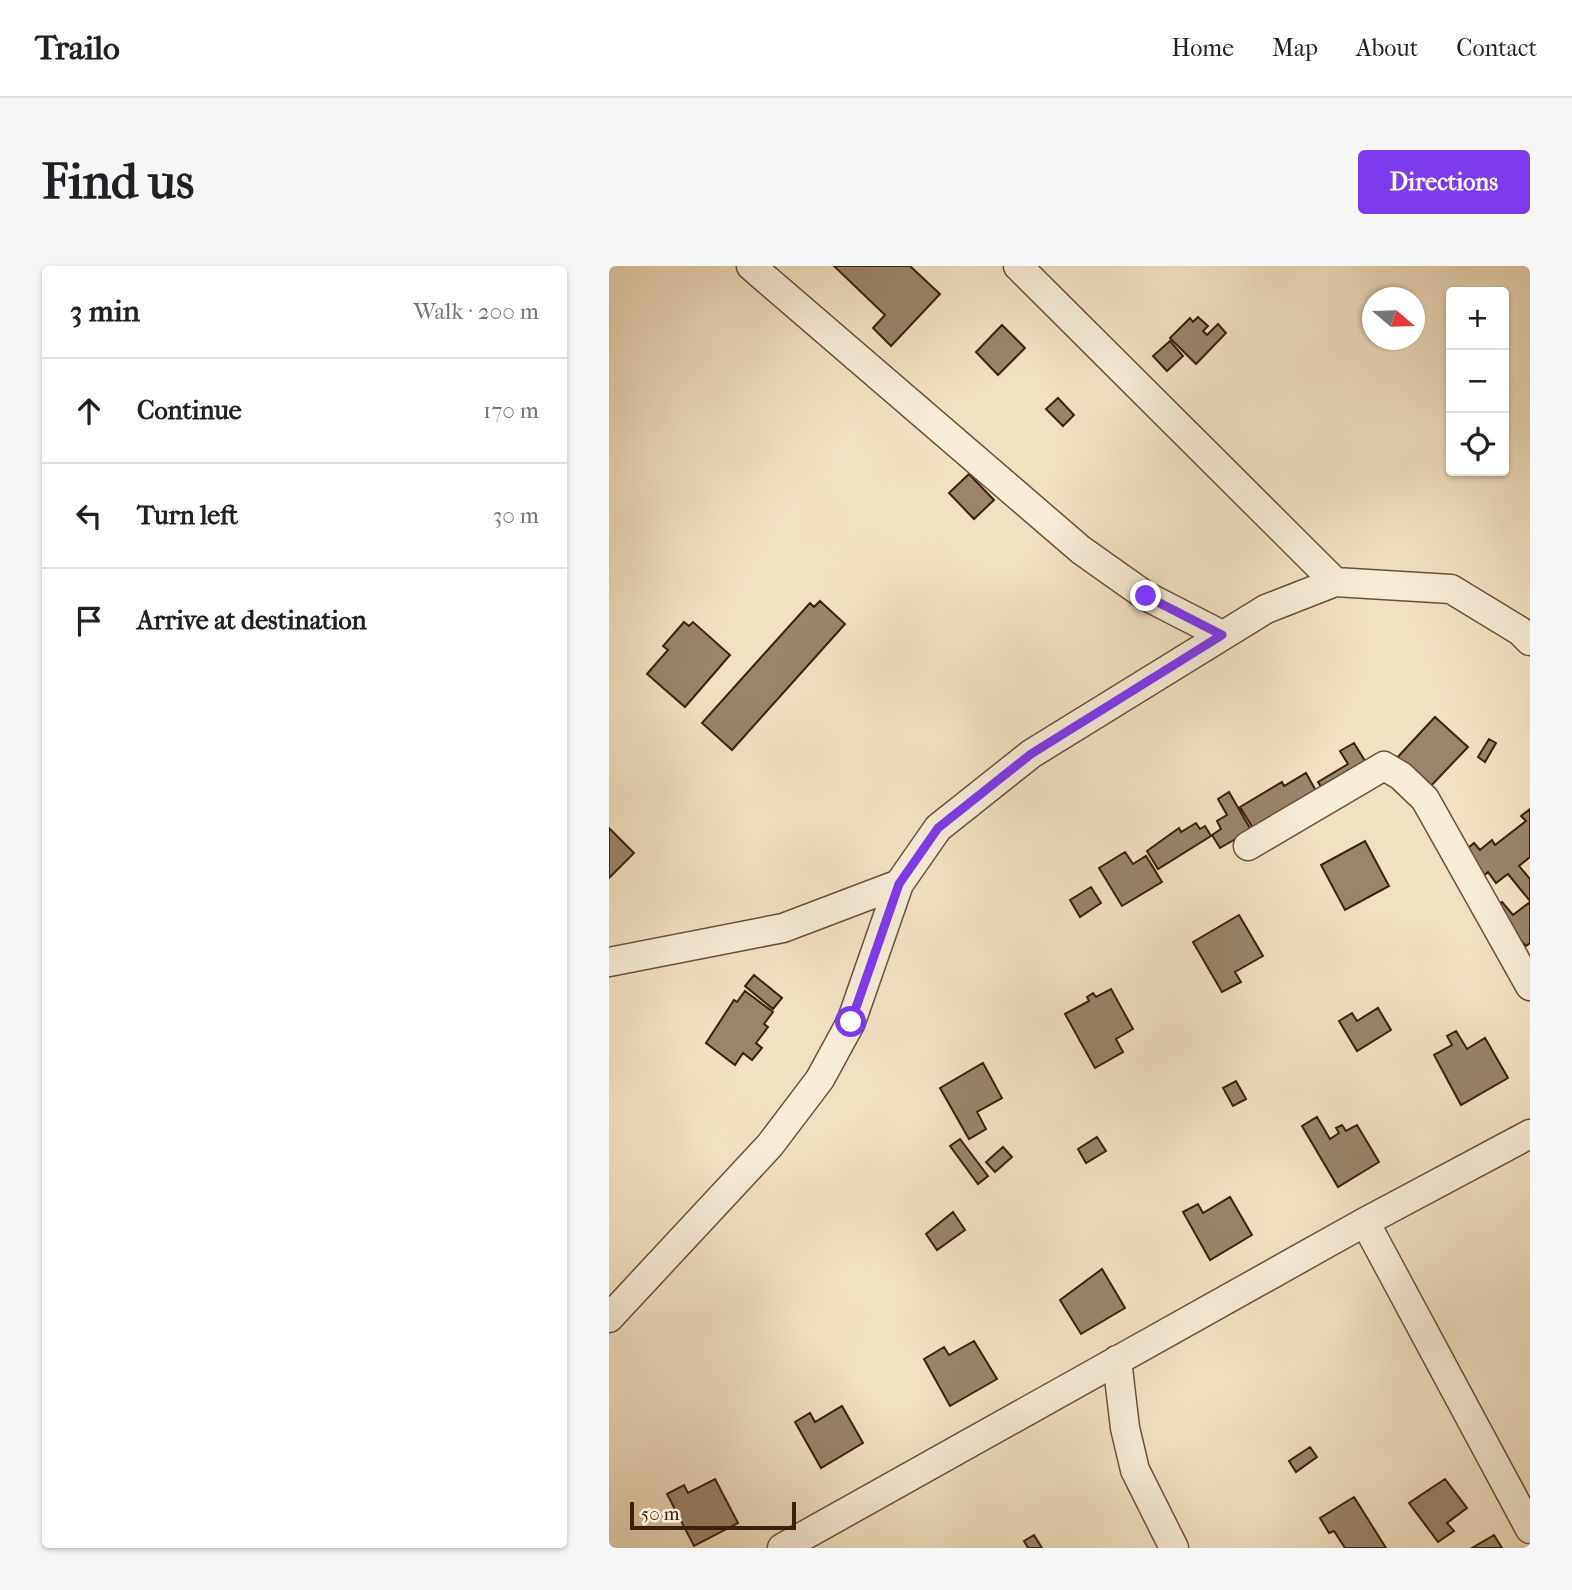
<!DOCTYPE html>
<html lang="en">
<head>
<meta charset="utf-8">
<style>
  :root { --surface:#fff; --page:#f6f6f6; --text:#202124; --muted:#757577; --line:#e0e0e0; --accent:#7c3aed }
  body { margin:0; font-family:"IM FELL French Canon",serif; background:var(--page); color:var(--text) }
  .controls { position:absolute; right:21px; top:21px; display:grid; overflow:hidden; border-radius:7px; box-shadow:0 2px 5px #0004 }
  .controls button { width:63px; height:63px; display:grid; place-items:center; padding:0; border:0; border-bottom:2px solid var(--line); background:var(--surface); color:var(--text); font:35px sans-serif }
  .compass { position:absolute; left:753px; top:21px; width:63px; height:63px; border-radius:50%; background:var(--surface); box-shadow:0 2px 5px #0004; rotate:109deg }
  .scale { position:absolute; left:21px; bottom:18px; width:166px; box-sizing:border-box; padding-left:7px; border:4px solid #3a210e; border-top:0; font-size:19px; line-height:24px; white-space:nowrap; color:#3a210e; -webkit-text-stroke:5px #f6ecd8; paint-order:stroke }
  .stop { position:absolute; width:21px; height:21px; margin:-16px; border:5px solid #7c3aed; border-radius:50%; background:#fff }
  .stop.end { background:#7c3aed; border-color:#fff; box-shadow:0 2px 7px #0008 }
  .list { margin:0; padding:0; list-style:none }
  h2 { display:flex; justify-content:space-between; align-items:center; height:91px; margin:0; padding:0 28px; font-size:30px }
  h2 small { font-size:23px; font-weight:400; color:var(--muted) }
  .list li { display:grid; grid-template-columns:46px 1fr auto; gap:21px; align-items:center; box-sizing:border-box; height:105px; padding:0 28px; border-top:2px solid var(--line) }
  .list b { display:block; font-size:26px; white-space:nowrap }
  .list em { font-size:23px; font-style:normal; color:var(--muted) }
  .icon { flex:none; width:38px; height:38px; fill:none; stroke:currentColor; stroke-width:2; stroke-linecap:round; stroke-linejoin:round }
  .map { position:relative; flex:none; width:921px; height:1282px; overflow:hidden; border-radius:7px }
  header { display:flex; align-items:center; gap:42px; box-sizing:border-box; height:98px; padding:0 35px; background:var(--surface); border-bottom:2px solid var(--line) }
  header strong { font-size:33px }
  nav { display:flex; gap:38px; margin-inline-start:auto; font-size:24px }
  .intro { display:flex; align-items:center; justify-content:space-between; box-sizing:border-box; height:168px; padding:0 42px }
  h1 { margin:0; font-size:49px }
  .button { padding:18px 32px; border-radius:7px; background:var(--accent); color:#fff; font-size:24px; font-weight:700 }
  main { display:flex; gap:42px; padding:0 42px }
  aside { flex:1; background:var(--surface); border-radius:7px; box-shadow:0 2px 5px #0004 }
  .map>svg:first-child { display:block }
</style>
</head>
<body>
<header>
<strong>Trailo</strong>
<nav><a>Home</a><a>Map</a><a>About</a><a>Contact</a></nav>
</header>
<div class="intro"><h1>Find us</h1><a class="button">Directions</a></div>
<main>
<aside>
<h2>3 min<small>Walk · 200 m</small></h2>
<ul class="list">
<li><svg class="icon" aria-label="ahead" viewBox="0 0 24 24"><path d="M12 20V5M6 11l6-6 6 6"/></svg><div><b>Continue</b></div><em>170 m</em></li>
<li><svg class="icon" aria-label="left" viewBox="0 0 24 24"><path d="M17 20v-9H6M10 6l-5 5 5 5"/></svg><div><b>Turn left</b></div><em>30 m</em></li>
<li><svg class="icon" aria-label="arrive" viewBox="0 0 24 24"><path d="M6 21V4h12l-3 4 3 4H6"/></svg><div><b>Arrive at destination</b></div></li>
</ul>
</aside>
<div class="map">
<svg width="921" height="1282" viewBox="0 0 921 1282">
  <rect width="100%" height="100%" fill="#f1e1c3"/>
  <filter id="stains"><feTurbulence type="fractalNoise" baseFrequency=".00286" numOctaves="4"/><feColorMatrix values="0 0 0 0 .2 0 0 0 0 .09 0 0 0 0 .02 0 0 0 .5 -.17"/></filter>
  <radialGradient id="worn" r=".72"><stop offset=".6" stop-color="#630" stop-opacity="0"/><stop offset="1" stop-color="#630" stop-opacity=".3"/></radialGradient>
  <!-- building -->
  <path fill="#99856c" stroke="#3a210e" stroke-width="2" d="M 225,0 L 301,0 L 331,28 L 282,80 L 264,62 L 276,49 Z
    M 589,51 L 599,60 L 594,65 L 598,69 L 609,58 L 617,67 L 587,98 L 561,72 L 581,52 L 584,56 Z
    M 393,59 L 416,82 L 389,109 L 367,86 Z
    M 561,75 L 574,90 L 558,105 L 544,90 Z
    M 449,132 L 465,149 L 454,160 L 437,143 Z
    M 360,208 L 385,234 L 365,253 L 340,227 Z
    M 211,335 L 236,358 L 123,484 L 93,457 L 201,337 L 205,341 Z
    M 75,356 L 80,360 L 84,356 L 121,389 L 76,441 L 38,408 L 59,384 L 54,380 Z
    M 826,451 L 859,481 L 817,525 L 785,495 Z
    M 880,473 L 887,477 L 876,496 L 869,491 Z
    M 745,477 L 761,503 L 717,529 L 709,516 L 739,498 L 731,485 Z
    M 697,507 L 707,525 L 644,562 L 631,541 L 673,516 L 675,520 Z
    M 620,526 L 642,564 L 611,582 L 603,569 L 612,563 L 608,555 L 618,549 L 609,533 Z
    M 921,543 L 921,591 L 910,600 L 921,613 L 921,635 L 899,608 L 887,617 L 879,606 L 870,614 L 851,589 L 865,577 L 871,584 L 883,574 L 886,579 L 917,555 L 912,550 Z
    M 587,557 L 591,563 L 596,560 L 602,570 L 549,603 L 538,585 L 570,562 L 572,566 Z
    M 0,562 L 25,587 L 0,612 Z
    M 756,575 L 780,620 L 736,644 L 712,599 Z
    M 516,586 L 524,598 L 537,590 L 553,616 L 513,640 L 490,602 Z
    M 482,621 L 492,637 L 471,651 L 461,634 Z
    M 893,636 L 904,649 L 921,636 L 921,677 L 917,680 L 883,644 Z
    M 630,649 L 654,690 L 626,706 L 632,716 L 613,726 L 584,676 Z
    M 145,709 L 173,732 L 164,743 L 136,720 Z
    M 502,723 L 524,763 L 507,773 L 514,786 L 486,802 L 456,748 L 480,735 L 478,731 L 484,727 L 487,731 Z
    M 136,725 L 164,746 L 155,758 L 159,761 L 147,777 L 153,782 L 143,794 L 134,787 L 126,799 L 97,777 L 125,734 L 128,736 Z
    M 769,742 L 782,764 L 748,785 L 730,755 L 743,747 L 748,755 Z
    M 847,765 L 858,783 L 876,772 L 899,812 L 852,839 L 825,789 L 843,779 L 838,770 Z
    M 374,797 L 393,832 L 368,846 L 377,863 L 360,873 L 331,822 Z
    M 627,815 L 637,833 L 624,840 L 614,822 Z
    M 708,851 L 721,873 L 730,867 L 727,862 L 733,859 L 737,865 L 748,859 L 770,896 L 729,921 L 693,860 Z
    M 488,871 L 497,885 L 477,897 L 469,883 Z
    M 351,873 L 379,910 L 369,918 L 341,880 Z
    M 394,881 L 403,891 L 386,906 L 377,896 Z
    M 621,931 L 643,969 L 601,994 L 574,946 L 589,938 L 594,947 Z
    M 344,946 L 356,964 L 328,984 L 317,968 Z
    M 493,1003 L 516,1042 L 472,1068 L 451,1034 Z
    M 365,1075 L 388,1113 L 341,1140 L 315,1093 L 335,1081 L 340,1089 Z
    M 233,1140 L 254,1177 L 212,1202 L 186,1156 L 201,1147 L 206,1156 Z
    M 701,1181 L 708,1191 L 687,1206 L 680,1195 Z
    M 106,1213 L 129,1257 L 85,1280 L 58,1228 L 75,1219 L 79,1227 Z
    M 836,1213 L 858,1242 L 838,1257 L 845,1265 L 829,1276 L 800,1237 Z
    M 745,1231 L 777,1282 L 736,1282 L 725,1265 L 720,1267 L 711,1252 Z
    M 425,1269 L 433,1282 L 419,1282 L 415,1275 Z
    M 885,1269 L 893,1282 L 863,1282 Z"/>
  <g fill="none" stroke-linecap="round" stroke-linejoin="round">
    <defs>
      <path id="minor" d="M 142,0 L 472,284 L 537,330 L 613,369
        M 409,0 L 726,316
        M 639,580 L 775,500 L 792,510 L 816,533 L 921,720
        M 0,696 L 174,662 L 290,618
        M 756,956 L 921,1263
        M 0,1052 L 161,879 L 211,813 L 242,756 L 290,618 L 329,562 L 422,488 L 657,343 L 726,316 L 842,323 L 911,365 L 921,375
        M 508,1094 L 516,1162 L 526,1204 L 565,1282
        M 173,1282 L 756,956 L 921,868"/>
    </defs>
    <!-- minor casing -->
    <use href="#minor" stroke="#68513b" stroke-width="31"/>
    <!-- minor -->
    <use href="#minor" stroke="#f6ecd8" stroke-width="28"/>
  </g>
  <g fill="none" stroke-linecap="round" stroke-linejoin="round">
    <!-- route -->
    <path stroke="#7c3aed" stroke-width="9" d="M 242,756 L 290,618 L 329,562 L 422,488 L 613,369 L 537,330"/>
  </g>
  <rect width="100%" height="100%" filter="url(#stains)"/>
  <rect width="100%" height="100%" fill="url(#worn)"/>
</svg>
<div class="controls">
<button>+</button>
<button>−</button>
<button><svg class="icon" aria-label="locate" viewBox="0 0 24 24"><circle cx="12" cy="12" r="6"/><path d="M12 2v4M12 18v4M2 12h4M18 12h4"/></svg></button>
</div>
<svg class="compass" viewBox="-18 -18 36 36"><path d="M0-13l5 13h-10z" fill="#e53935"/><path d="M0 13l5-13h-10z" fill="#757577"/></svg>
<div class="scale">50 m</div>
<div class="stop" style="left:242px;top:756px"></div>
<div class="stop end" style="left:537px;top:330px"></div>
</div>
</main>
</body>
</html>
